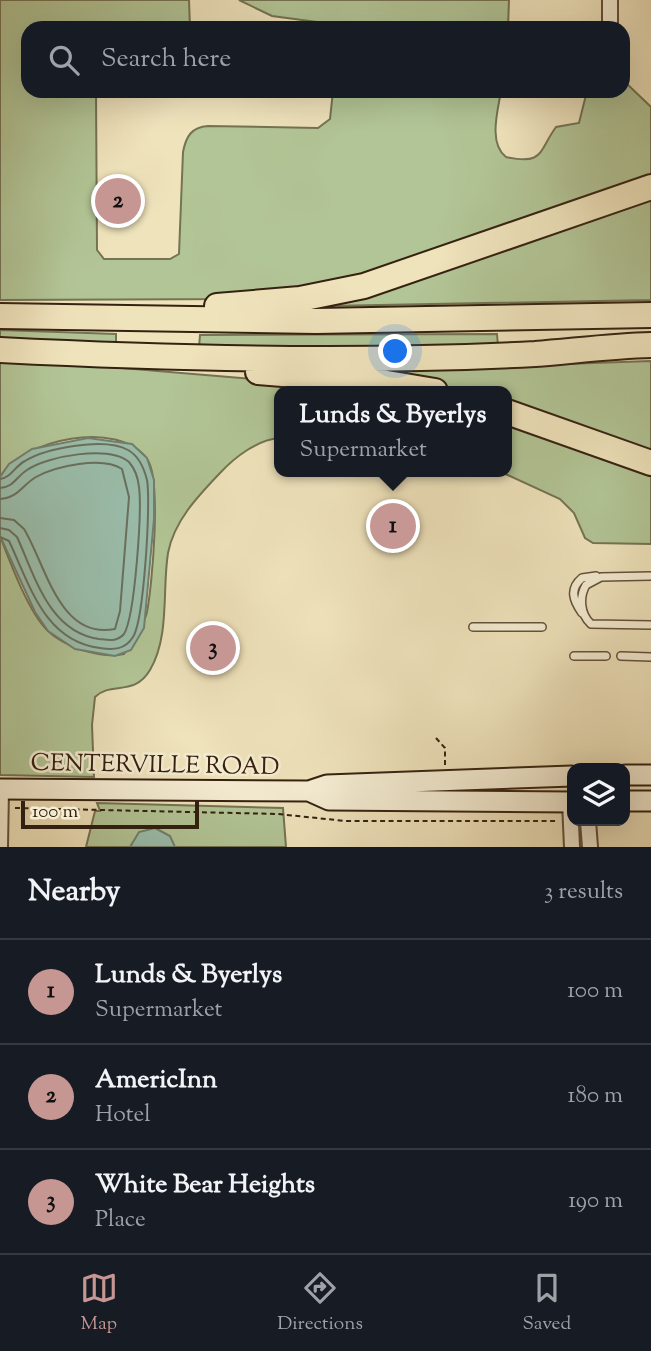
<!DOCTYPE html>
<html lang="en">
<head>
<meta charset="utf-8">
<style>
  :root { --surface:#171b24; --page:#20242c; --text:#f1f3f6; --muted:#9ea1a6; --line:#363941; --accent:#c59692 }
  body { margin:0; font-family:"Sorts Mill Goudy",serif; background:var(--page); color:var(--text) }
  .controls { position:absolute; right:21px; bottom:21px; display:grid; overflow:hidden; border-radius:14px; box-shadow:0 7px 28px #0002 }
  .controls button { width:63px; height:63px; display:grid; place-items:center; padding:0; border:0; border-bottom:2px solid var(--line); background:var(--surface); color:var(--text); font:35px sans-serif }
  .scale { position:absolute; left:21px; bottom:18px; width:178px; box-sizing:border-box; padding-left:7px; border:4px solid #352110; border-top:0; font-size:19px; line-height:24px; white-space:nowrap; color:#352110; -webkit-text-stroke:5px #f5edd3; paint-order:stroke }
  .you { position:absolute; left:396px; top:352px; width:24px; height:24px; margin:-18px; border:5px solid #fff; border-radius:50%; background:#1a73e8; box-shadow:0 0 0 10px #1a73e833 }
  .badge { display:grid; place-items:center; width:46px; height:46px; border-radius:50%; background:var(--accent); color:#111; font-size:23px; font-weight:700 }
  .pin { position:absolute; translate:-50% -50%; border:4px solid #fff; box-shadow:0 2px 7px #0006 }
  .popup { position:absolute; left:274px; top:386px; width:238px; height:91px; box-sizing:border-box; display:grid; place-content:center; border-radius:14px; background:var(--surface); filter:drop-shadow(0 2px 5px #0005); font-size:23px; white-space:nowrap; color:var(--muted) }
  .popup b { font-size:26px; color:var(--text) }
  .popup::after { content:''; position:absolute; left:50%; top:100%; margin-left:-14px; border:14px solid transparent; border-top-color:var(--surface) }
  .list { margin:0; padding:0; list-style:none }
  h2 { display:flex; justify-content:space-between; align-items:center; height:91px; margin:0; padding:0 28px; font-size:30px }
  h2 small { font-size:23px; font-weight:400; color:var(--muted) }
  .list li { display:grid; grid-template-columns:46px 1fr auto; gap:21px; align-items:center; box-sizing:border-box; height:105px; padding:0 28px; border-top:2px solid var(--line) }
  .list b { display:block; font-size:26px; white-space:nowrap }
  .list p { margin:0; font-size:23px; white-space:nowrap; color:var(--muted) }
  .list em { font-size:23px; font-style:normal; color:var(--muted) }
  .icon { flex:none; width:38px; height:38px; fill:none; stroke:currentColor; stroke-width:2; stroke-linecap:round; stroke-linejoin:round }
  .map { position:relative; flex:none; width:651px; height:847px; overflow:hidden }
  .search { position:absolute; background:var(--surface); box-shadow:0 7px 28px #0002; left:21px; right:21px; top:21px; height:77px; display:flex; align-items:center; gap:18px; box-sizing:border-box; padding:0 24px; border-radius:21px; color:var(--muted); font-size:26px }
  .sheet { height:406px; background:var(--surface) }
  nav { display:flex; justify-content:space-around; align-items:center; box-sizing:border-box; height:98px; border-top:2px solid var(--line); background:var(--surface); font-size:19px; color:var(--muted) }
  nav a { display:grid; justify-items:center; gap:4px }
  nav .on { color:var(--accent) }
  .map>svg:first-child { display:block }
</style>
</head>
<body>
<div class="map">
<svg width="651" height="847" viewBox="0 0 651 847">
  <rect width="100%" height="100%" fill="#efe3bc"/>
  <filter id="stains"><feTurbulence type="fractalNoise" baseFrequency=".00286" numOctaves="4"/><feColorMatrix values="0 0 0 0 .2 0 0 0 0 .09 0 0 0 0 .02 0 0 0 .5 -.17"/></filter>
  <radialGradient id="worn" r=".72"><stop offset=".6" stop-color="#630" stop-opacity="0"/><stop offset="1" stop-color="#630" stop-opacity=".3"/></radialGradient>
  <!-- green -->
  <path fill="#b2c596" stroke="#747353" stroke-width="2" d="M 0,0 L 189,0 L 190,28 L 28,28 L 28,91 L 96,91 L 97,250 L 104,259 L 170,259 L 179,254 L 183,152 C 186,137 191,127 208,126 L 318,128 L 330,119 L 333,91 L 501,91 C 498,110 488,143 506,157 C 544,165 538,152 556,127 L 579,123 L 587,91 L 623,91 L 623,80 L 651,107 L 651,179 L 390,274 L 238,299 L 0,300 Z
    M 239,0 L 509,0 L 508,28 L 329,28 L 317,22 L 272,16 Z
    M 651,196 L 651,300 L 327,306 Z
    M 0,330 L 116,334 L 116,346 L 0,341 Z
    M 497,334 L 498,346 L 199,348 L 200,335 Z
    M 651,361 L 651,456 L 507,405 L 507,391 L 463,391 L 344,372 Z
    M 0,362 L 98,366 L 395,391 L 279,391 L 279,438 C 257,440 235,457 220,473 C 198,496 174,521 168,553 C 162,590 170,636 150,670 C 134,697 111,681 95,697 L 92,725 L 94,777 L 0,775 L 0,536 C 10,562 28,611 47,630 C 64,647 101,659 124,654 C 131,642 144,626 147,612 C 152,586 162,478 147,459 C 118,419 23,439 0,477 Z
    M 507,420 L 651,470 L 651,544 L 593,543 L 585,538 L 574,513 L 560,499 L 501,472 L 507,472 Z
    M 97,803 L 283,808 L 286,847 L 86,847 L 95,811 L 100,811 Z"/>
  <!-- water -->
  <path fill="#9abeac" stroke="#727f6e" stroke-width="2" d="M 88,438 L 132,444 L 147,458 L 154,480 L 154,519 L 144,628 L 131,650 L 115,656 L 75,649 L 48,631 L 35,612 L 0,536 L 0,477 L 9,464 L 32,449 Z
    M 155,828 L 170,836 L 175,847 L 130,847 L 139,832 Z"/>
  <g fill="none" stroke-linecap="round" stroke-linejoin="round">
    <!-- shore -->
    <path stroke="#68705e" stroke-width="2" d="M 0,479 C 11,478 15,466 25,461 C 46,448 105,437 128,450 C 139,456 144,468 147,480 C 151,502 144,620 133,637 C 125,650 113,650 100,648 C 44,641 30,585 9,541 L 0,537
      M 0,488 C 14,487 16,477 27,470 C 47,456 109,445 129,462 C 135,469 138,478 139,487 C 142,511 135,616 124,634 C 117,642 109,640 99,639 C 49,632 35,576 17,537 L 9,530 L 0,528
      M 0,499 C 18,498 22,485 36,477 C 56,466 102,456 122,469 L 129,497 L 120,611 L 115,629 C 59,640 46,565 24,529 L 14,520 L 0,518"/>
    <defs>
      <path id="service" d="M 651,576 L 601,577 L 586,585 C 579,597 580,614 591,624 L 651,625
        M 582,613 C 573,600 569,589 582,578 L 596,576
        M 473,627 L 542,627
        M 574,656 L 606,656
        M 621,656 L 651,657"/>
      <path id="minor" d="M 610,0 L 610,28
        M 570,802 L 572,847
        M 588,821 L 590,847
        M 0,847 L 1,789"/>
      <path id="secondary" d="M 625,775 L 651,775
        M 0,789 L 309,791 L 327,785 L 572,776
        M 309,791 L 329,800 L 572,802
        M 625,801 L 651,801"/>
      <path id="motorway" d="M 217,306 L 300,299 L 364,286 L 651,187
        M 0,316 L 316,321 L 651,315
        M 0,350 C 178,359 357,363 535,354 C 574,351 612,346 651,345
        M 258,372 L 381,382 L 435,391
        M 507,412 L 651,463"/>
    </defs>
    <!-- service casing -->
    <use href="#service" stroke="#64523b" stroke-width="10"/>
    <!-- minor casing -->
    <use href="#minor" stroke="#64523b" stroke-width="18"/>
    <!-- secondary casing -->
    <use href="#secondary" stroke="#352110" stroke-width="23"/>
    <!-- motorway casing -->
    <use href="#motorway" stroke="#352110" stroke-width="28"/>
    <!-- path -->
    <path stroke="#352110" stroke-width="2" stroke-dasharray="5 3.5" stroke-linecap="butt" d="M 436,738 L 445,748 L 445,765
      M 15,808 L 278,814 L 345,821 L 558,821"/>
    <!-- service -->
    <use href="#service" stroke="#f5edd3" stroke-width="7"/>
    <!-- minor -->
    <use href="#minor" stroke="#f5edd3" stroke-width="14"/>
    <!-- secondary -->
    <use href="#secondary" stroke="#f5edd3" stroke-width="19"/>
    <!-- motorway -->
    <use href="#motorway" stroke="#efe3bc" stroke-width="24"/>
  </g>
  <g text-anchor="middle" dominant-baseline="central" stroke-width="5" stroke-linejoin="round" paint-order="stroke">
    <!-- street labels -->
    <g font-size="24" fill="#352110" stroke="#f5edd3">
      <text transform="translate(155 766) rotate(1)">CENTERVILLE ROAD</text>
    </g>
  </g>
  <rect width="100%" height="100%" filter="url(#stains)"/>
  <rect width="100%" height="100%" fill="url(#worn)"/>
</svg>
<div class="controls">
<button><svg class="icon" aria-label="layers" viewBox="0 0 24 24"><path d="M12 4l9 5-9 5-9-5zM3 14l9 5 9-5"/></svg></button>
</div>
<div class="scale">100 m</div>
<div class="you"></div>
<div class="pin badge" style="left:393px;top:526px">1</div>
<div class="popup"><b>Lunds &amp; Byerlys</b>Supermarket</div>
<div class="pin badge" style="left:118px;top:201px">2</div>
<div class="pin badge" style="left:213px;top:648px">3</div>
<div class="search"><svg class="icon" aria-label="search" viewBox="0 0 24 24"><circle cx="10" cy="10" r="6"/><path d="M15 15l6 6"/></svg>Search here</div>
</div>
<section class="sheet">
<h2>Nearby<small>3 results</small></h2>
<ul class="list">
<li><span class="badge">1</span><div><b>Lunds &amp; Byerlys</b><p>Supermarket</p></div><em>100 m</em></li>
<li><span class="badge">2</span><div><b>AmericInn</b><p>Hotel</p></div><em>180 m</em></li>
<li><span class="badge">3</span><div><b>White Bear Heights</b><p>Place</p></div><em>190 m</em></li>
</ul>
</section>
<nav>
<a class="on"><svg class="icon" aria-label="map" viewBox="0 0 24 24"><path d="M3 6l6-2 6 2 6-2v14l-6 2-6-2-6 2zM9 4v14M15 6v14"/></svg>Map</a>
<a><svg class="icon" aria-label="directions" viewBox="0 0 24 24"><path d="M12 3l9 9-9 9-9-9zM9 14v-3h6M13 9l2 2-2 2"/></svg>Directions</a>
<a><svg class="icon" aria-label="saved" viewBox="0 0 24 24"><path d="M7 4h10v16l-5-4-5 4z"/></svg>Saved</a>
</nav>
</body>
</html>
